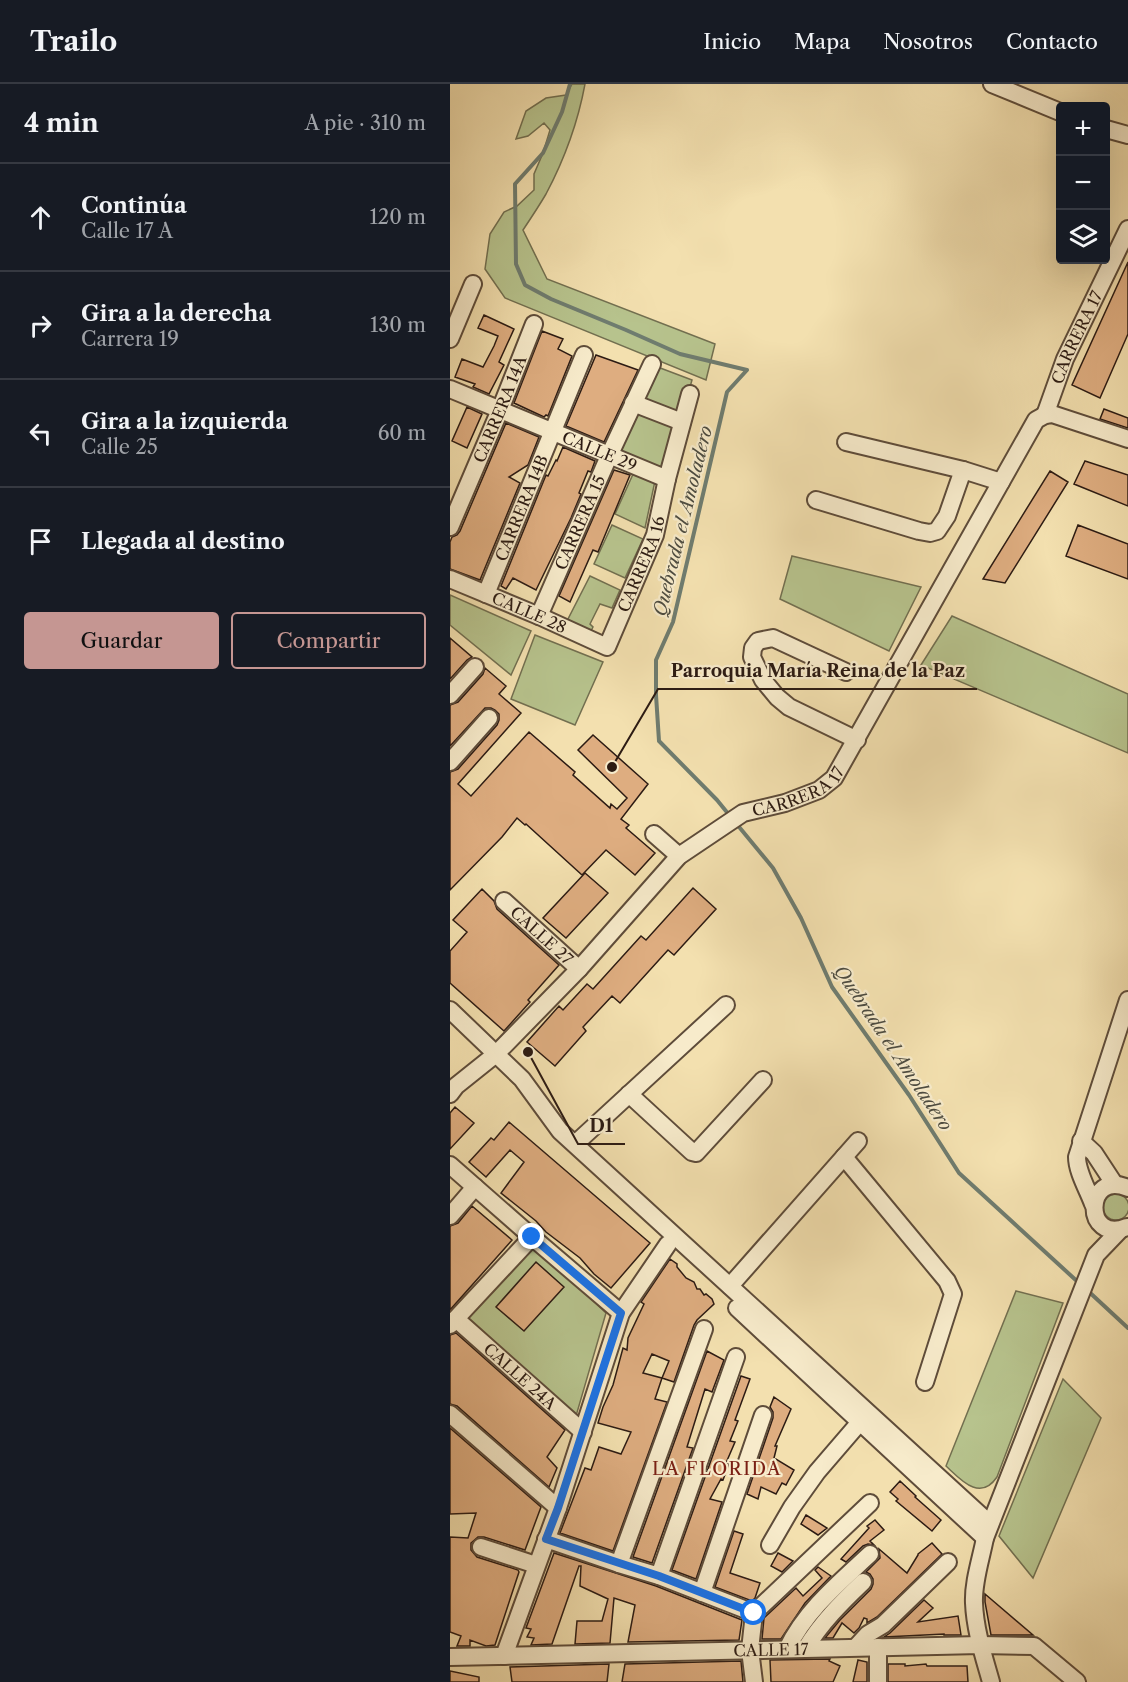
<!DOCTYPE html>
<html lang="es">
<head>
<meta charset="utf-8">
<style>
  :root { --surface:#171b24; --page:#20242c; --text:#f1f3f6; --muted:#9ea1a6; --line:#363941; --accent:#c59692 }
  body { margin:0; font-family:"Libre Caslon Text",serif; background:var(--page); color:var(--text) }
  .controls { position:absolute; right:18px; top:18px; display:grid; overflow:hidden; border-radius:6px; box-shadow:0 6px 24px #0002 }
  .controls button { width:54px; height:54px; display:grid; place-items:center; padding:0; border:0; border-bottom:2px solid var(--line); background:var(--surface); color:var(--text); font:30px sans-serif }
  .stop { position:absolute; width:18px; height:18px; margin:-14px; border:4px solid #1a73e8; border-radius:50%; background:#fff }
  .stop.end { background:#1a73e8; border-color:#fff; box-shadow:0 2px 6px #0008 }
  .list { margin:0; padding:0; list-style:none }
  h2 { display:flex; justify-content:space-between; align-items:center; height:78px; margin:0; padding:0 24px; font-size:26px }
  h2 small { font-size:20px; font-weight:400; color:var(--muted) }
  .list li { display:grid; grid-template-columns:39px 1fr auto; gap:18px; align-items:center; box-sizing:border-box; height:108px; padding:0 24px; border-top:2px solid var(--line) }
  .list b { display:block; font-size:22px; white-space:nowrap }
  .list p { margin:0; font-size:20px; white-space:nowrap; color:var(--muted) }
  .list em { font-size:20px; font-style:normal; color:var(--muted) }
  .actions { display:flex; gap:12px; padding:18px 24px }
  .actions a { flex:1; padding:14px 0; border:2px solid var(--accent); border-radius:6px; text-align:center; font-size:21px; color:var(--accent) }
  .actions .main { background:var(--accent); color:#111 }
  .icon { flex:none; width:33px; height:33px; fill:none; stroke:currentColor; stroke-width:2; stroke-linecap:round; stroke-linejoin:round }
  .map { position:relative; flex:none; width:678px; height:1598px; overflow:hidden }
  header { display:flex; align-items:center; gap:36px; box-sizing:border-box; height:84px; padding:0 30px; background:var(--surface); border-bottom:2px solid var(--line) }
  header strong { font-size:28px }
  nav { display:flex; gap:33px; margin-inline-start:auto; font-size:21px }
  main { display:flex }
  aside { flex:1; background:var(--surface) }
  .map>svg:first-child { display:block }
</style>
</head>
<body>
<header>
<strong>Trailo</strong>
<nav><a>Inicio</a><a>Mapa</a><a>Nosotros</a><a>Contacto</a></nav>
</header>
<main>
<aside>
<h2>4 min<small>A pie · 310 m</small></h2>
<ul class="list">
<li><svg class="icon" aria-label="ahead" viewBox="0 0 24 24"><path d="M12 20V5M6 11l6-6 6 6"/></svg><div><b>Continúa</b><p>Calle 17 A</p></div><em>120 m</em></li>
<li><svg class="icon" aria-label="right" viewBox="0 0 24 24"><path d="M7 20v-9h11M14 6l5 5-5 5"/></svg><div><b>Gira a la derecha</b><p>Carrera 19</p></div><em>130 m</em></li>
<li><svg class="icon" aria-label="left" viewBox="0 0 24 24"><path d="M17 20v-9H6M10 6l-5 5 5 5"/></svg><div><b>Gira a la izquierda</b><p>Calle 25</p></div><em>60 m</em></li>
<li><svg class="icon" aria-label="arrive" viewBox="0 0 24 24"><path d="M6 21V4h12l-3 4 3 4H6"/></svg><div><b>Llegada al destino</b></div></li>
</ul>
<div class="actions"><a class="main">Guardar</a><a>Compartir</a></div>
</aside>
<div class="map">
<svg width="678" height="1598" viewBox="0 0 678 1598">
  <rect width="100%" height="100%" fill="#f3e0af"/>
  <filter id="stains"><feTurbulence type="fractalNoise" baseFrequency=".00333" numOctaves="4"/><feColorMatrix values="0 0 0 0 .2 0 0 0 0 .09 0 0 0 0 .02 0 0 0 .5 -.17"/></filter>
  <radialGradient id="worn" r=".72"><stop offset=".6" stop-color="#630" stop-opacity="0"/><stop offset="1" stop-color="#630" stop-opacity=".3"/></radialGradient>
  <!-- green -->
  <path fill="#b7c38d" stroke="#726f50" stroke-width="1.5" d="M 122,0 L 135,0 C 128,38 114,76 96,110 C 89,122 81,134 73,146 L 97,195 L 265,260 L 256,296 L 55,214 L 35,185 L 40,150 L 54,128 L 67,122 L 84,106 L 84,90 L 93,69 L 100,46 L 94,39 L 78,52 L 66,55 L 76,27 L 96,14 L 116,11 Z
    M 205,282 L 242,296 L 231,335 L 189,319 Z
    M 188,326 L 229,341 L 216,388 L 171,367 Z
    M 184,388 L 205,397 L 195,444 L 165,430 Z
    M 162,441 L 193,455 L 175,494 L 144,480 Z
    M 342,472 L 471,503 L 439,567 L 330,515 Z
    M 140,492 L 170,506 L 162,524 L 150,520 L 140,540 L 143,543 L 140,549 L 117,537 Z
    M 0,511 L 81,547 L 61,591 L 0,541 Z
    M 502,532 L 678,610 L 678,669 L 471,581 Z
    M 85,551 L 153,578 L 125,641 L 61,615 Z
    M653 1123a13 13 0 1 1 26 0a13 13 0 1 1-26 0Z
    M 85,1161 L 156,1229 L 126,1332 L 14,1233 Z
    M 566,1207 L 613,1219 L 547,1393 C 530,1418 511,1396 496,1382 Z
    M 613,1295 L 651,1334 L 583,1494 L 549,1452 Z"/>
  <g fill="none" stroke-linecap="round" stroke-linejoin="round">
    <!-- stream -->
    <path stroke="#6f7c6f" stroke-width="4" d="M 120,0 L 112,28 L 93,69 L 65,100 L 66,180 L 75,201 L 101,215 L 176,246 L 230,270 L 297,286 L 277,308 L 223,538 L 206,576 L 206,611 L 209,657 L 267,716 L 280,732
      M 285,738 L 323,784 L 351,834 L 382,903 L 459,1011 L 509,1089 L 629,1199
      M 637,1206 L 678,1244"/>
  </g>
  <!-- building -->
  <path fill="#dead80" stroke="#2c1b13" stroke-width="1.5" fill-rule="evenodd" d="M 678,178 L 678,250 L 650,314 L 622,301 Z
    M 34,231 L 64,245 L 49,278 L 54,281 L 39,310 L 23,303 L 25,300 L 5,293 L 12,275 L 33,283 L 44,262 L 48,252 L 28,244 Z
    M 92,247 L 113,255 L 108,265 L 122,272 L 98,332 L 96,331 L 94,333 L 64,319 Z
    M 146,271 L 188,286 L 154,358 L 116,342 Z
    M 17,323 L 32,330 L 17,364 L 2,357 Z
    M 654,325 L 678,334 L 678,344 L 650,335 Z
    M 56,339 L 89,353 L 78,381 L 59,393 L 70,399 L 30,496 L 0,485 L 0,458 L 2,453 L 7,451 L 10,447 Z
    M 113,363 L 145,377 L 141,388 L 138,387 L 129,409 L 131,410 L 121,434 L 86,506 L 63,494 L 56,505 L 51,502 L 96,391 L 98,392 L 106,376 L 107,377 Z
    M 635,377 L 678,391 L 678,422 L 624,400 Z
    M 164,386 L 180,391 L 148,468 L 143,466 L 120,518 L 109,512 Z
    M 600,387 L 618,398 L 555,499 L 533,495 Z
    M 628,441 L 678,460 L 678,495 L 616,472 Z
    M 0,554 L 22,573 L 17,576 L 0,595 Z
    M 35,584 L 56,602 L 49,610 L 71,629 L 8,700 L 21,712 L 79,648 L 125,688 L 123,691 L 160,724 L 161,720 L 167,725 L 177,714 L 128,666 L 143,651 L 198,700 L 171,735 L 179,741 L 176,744 L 205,769 L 185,791 L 156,766 L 132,791 L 76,740 L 75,741 L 67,734 L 52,753 L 0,806 L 0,688 L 8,685 L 47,641 L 49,636 L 49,630 L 45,626 L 41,624 L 35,624 L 0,662 L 0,621 L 8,618 L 33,590 Z
    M 135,789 L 158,809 L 116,854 L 93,834 Z
    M 243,804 L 266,825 L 224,871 L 218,866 L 170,919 L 162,912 L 133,943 L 136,947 L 105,982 L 77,958 L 109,922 L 113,926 L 137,900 L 143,905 L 191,852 L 196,856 Z
    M 32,805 L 44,817 L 47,825 L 109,881 L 78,916 L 80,918 L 54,947 L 0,899 L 0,867 L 17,848 L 3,836 Z
    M 5,1023 L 24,1039 L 0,1065 L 0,1029 Z
    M 59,1038 L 200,1159 L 161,1204 L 144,1190 L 130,1174 L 96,1148 L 86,1137 L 51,1109 L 74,1078 L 60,1066 L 36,1093 L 19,1078 L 41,1054 L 44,1056 Z
    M 22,1122 L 62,1156 L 0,1226 L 0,1142 L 8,1139 Z
    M 220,1175 L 227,1180 L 227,1183 L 236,1194 L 244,1198 L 247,1205 L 250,1205 L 254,1211 L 256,1210 L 262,1215 L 264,1220 L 247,1236 L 244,1241 L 224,1298 L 212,1294 L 205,1315 L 217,1318 L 163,1467 L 110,1449 L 135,1384 L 141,1386 L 149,1363 L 171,1370 L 181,1348 L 148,1339 L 153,1323 L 163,1301 L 173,1264 L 177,1266 L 178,1254 L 194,1220 L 191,1218 ZM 202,1270 L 219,1277 L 212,1294 L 193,1289 Z
    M 86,1178 L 114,1203 L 74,1247 L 46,1223 Z
    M 6,1249 L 115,1346 L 97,1373 L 107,1384 L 99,1403 L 7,1322 L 0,1320 L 0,1251 Z
    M 257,1267 L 274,1276 L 262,1308 L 255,1305 L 237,1363 L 243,1364 L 202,1479 L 183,1473 Z
    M 291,1292 L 300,1295 L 285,1336 L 288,1337 L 280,1357 L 285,1358 L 276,1379 L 279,1380 L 273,1396 L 271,1395 L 260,1415 L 272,1418 L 246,1495 L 222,1486 Z
    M 324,1313 L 341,1325 L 325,1362 L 327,1362 L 324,1374 L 344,1386 L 336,1401 L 332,1399 L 326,1410 L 311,1403 L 308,1415 L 297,1410 L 323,1334 L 323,1328 L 320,1323 Z
    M 0,1344 L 91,1423 L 75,1466 L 34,1453 L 28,1453 L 21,1459 L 21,1466 L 27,1473 L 68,1486 L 69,1488 L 45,1561 L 36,1562 L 20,1556 L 20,1562 L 7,1562 L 11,1552 L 0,1548 L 0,1453 L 18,1454 L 26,1429 L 0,1430 Z
    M 450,1397 L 466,1412 L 465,1413 L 491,1436 L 482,1447 L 446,1417 L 448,1415 L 440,1408 Z
    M 356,1431 L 377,1444 L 368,1451 L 351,1440 Z
    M 425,1436 L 434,1446 L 420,1457 L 424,1461 L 418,1460 L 413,1462 L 396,1478 L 391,1475 L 419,1444 L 417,1442 Z
    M 284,1447 L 293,1450 L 280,1489 L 310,1499 L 305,1514 L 302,1517 L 265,1503 Z
    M 482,1459 L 492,1470 L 427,1533 L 417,1539 L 417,1535 L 414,1534 L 409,1544 L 404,1549 L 392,1539 L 383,1554 L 375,1554 L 390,1536 L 421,1505 L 423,1500 L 423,1495 L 420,1490 L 416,1488 L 430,1474 L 429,1465 L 457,1489 L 468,1471 L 468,1470 Z
    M 104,1469 L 206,1502 L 292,1536 L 289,1556 L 178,1558 L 185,1521 L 164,1514 L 160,1559 L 125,1560 L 127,1537 L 152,1537 L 158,1515 L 130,1502 L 131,1482 L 129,1482 L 102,1560 L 81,1561 L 84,1554 L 77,1553 L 81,1545 L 76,1544 Z
    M 328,1469 L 343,1477 L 332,1488 L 321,1482 Z
    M 368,1483 L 381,1492 L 355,1519 L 331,1555 L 312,1555 L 314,1534 L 346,1504 L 353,1512 L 372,1494 L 365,1486 Z
    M 535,1510 L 583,1551 L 541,1551 L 535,1518 Z
    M 474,1516 L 483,1524 L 468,1538 L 508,1532 L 511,1551 L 494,1551 L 494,1550 L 434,1553 L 440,1549 Z
    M 380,1575 L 379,1577 L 390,1582 L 383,1598 L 321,1598 L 320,1576 Z
    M 408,1576 L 417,1578 L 417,1598 L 403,1598 Z
    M 291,1577 L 293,1598 L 172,1598 L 175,1580 Z
    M 159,1580 L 157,1598 L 62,1598 L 60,1583 Z
    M 438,1580 L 455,1580 L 455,1582 L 476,1580 L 477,1582 L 517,1582 L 518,1598 L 438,1598 Z
    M 0,1587 L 29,1593 L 29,1598 L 0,1598 Z"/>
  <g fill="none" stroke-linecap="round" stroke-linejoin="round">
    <defs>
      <g id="minor">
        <path d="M 542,0 L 610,28"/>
        <path d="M 656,45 L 678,51"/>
        <path d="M 0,255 L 23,200"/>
        <path id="s1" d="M 0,305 L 217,395 L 240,310"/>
        <path d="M 183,319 L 232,338"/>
        <path id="s2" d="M 595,331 L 615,275 L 678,145"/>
        <path d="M 396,358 L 513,386 L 551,398"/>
        <path d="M 366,416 L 469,447 L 480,449 L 487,447 L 497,432 L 513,386"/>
        <path id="s3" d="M 0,443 L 50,326 L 84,240"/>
        <path id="s4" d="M 0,495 L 89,532 L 157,563 L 205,451 L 217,395"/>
        <path id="s5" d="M 36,510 L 134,271"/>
        <path id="s6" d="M 89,532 L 159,372 L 202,280"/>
        <path d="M 396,588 L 323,554 L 308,557 L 303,564 L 302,573 L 313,596 L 327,613 L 339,623 L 407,656"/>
        <path d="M 0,611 L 25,583"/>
        <path d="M 0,678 L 39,634"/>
        <path d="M 204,750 L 229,772"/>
        <path id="s7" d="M 54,817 L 129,885"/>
        <path d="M 0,926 L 72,995 L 110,1047 L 540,1440"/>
        <path id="s8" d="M 0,1010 L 6,1002 L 46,970 L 129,885 L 229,772 L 293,729 L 335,719 L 369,706 L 384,694 L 586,336 L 595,331 L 602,330 L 678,355"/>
        <path d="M 179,1010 L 242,1068 L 246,1069 L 313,996"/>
        <path d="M 631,1057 L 644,1069 L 665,1101"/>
        <path d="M 125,1060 L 276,921"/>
        <path d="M 394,1073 L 497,1197 L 503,1210 L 475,1298"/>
        <path d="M 0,1081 L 82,1153 L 171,1229"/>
        <path d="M 643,1120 C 638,1106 627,1088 627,1073 L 678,916"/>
        <path d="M 0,1132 L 25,1103"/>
        <path d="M 677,1143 C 633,1161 634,1085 678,1104"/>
        <path d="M 280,1202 L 408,1057"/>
        <path d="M 287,1224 L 535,1454"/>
        <path id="s9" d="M 6,1235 L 133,1348"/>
        <path d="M 0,1241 L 82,1153"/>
        <path d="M 0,1330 L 108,1424"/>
        <path d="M 96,1455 L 169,1480 L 209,1492 L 304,1529"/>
        <path d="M 320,1461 L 342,1423 L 367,1388 L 410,1338"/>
        <path d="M 31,1463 L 86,1481"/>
        <path d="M 169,1480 L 254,1245"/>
        <path d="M 209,1492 L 286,1273"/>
        <path d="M 252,1509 L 313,1331"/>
        <path d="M 304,1529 L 420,1419"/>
        <path d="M 304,1529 L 300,1566 L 304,1598"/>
        <path d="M 406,1563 L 418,1550 L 433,1541 L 498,1478"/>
        <path d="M 356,1564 C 371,1539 391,1519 413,1498"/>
        <path d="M 337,1565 C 356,1526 389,1499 420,1470"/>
        <path d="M 54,1572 L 108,1424 L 171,1229 L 218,1160"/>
        <path id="s10" d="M 0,1573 L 530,1561 L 584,1562 L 627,1598"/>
        <path d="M 428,1598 L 428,1563"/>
        <path d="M 541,1598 C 534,1573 525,1546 524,1519 C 523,1498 531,1475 535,1454 L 646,1171 L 670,1146"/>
      </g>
    </defs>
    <!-- minor casing -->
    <use href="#minor" stroke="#5e4c3a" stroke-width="20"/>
    <!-- minor -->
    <use href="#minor" stroke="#f7ebcb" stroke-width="16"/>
  </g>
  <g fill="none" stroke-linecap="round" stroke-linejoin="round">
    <!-- route -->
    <path stroke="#1a73e8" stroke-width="8" d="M 82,1153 L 171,1229 L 108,1424 L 96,1455 L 209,1492 L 304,1529"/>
  </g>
  <g text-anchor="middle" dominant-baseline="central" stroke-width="4.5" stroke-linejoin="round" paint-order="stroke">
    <!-- street labels -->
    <g font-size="16" fill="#2c1b13" stroke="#f7ebcb">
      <text stroke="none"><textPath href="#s2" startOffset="84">CARRERA 17</textPath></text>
      <text stroke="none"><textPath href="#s3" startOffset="128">CARRERA 14A</textPath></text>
      <text stroke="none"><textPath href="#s1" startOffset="162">CALLE 29</textPath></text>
      <text stroke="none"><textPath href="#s5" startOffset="93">CARRERA 14B</textPath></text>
      <text stroke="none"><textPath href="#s6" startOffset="102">CARRERA 15</textPath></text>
      <text stroke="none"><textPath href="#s4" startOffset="261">CARRERA 16</textPath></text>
      <text stroke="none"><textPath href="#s4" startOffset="86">CALLE 28</textPath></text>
      <text stroke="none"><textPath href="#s8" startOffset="468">CARRERA 17</textPath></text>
      <text stroke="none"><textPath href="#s7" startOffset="51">CALLE 27</textPath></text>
      <text stroke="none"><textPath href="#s9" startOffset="86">CALLE 24A</textPath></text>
      <text stroke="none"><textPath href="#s10" startOffset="321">CALLE 17</textPath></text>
    </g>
    <!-- water labels -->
    <g font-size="18" font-style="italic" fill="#4d4c41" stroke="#f7ebcb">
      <text transform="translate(233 437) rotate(-76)">Quebrada el Amoladero</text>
      <text transform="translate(443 964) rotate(56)">Quebrada el Amoladero</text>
    </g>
    <!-- neighbourhood labels -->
    <g font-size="18" letter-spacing="1.5" fill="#7a1f14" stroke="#f7ebcb">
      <text x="267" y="1385">LA FLORIDA</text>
    </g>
  </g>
  <!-- callouts -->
  <path fill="none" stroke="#2c1b13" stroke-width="2" d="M162 683L208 605H527M78 968L128 1060H175"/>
  <g fill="#2c1b13" stroke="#f7ebcb" stroke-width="2">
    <circle cx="162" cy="683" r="6"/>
    <circle cx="78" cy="968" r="6"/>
  </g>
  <g font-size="18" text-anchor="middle" font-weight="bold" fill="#2c1b13" stroke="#f7ebcb" stroke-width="4.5" stroke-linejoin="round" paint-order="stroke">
    <text x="368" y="593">Parroquia María Reina de la Paz</text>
    <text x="151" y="1048">D1</text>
  </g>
  <rect width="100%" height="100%" filter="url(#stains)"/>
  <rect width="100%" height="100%" fill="url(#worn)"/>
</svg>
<div class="controls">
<button>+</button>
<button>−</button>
<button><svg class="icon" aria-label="layers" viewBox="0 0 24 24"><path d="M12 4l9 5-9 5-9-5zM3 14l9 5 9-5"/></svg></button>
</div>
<div class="stop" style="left:304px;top:1529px"></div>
<div class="stop end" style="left:82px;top:1153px"></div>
</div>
</main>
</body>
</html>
